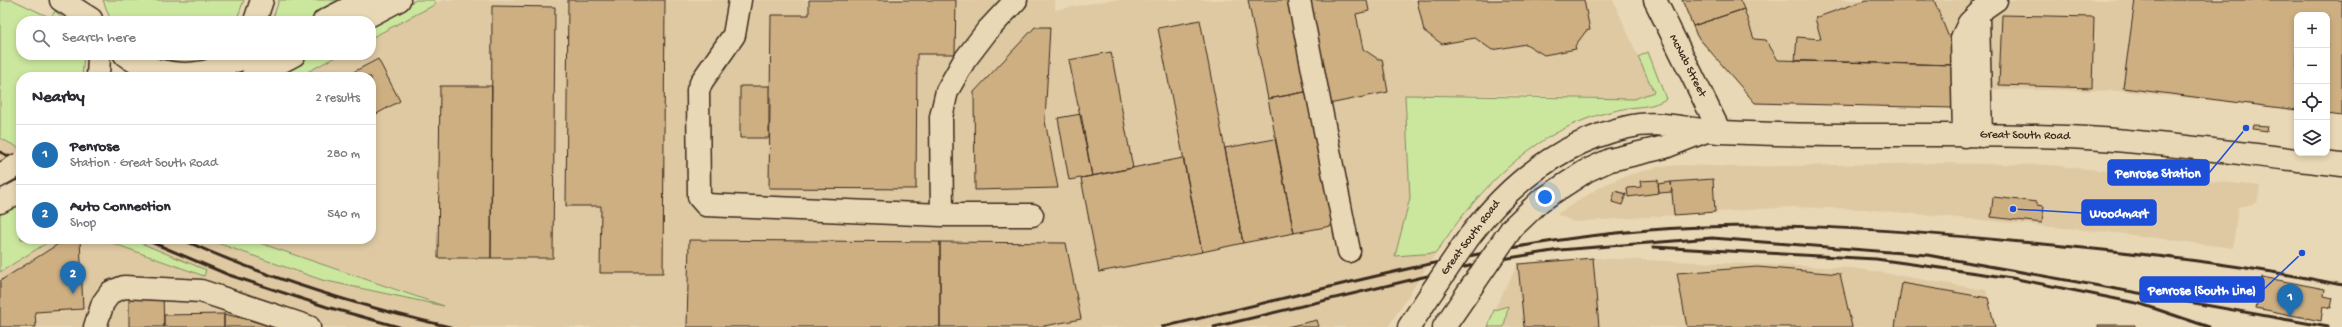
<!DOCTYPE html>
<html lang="en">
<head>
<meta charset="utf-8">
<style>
  :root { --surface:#fff; --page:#f7f7f7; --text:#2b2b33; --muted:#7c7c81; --line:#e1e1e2; --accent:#1f6fb2 }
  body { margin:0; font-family:"Gochi Hand",sans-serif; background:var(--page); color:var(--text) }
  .controls { position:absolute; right:12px; top:12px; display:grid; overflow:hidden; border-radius:8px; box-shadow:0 2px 6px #0003 }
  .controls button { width:36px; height:36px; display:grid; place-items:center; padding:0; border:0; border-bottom:1px solid var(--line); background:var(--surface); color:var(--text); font:20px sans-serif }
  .you { position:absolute; left:1545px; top:197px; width:14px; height:14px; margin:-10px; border:3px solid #fff; border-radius:50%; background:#1a73e8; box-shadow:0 0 0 6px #1a73e833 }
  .badge { display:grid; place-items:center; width:26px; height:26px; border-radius:50%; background:var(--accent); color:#fff; font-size:13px; font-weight:700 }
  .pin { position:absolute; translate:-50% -33px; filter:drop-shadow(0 1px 2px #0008) }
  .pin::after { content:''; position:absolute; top:21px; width:14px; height:12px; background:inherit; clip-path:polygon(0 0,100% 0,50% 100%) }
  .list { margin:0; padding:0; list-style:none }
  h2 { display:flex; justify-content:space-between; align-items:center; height:52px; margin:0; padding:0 16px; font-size:17px }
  h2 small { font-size:13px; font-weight:400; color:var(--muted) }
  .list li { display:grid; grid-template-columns:26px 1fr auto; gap:12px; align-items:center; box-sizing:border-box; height:60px; padding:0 16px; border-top:1px solid var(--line) }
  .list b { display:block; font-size:15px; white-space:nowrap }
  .list p { margin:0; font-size:13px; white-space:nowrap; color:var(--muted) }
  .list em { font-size:13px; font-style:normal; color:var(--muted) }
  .icon { flex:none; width:22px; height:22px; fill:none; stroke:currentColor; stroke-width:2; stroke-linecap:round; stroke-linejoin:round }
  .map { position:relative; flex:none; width:2342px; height:327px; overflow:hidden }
  .search { position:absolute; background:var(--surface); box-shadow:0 2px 6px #0003; left:16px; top:16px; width:360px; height:44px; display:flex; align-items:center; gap:10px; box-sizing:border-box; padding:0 14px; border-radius:16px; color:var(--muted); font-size:15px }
  .panel { position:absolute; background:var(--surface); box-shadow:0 2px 6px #0003; left:16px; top:72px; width:360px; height:172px; border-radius:16px }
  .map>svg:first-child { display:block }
</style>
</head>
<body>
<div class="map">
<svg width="2342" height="327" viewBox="0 0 2342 327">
  <rect width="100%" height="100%" fill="#e9d8b5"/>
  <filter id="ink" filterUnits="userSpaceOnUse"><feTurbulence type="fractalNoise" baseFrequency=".025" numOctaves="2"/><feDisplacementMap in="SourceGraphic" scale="8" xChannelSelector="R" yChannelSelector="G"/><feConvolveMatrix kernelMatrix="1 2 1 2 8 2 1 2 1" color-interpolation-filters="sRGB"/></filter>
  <g filter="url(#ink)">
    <!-- built -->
    <path fill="#dec9a3" d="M 443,0 L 1055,0 L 1055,10 L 1109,0 L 1613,0 L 1654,92 L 1634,99 L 1525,95 L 1405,95 L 1410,198 L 1395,256 L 1436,253 L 1388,327 L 0,327 L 0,272 L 53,239 L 101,239 L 204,276 L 206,270 L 131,239 L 206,239 L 216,244 L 440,304 L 248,239 L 371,239 L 371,77 L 298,77 L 339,55 L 371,55 L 371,38 Z
      M 1681,0 L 2342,0 L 2327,15 L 2297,15 L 2297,110 L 2122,91 L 1956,89 L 1955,107 L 1758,104 L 1696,37 Z
      M 0,138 L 21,149 L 21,151 L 0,163 Z
      M 1935,163 L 2049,165 L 2260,186 L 2257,203 L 2238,207 L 2233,248 L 2117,233 L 1864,209 L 1792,207 L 1574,222 L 1557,214 L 1602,186 L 1625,176 L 1657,167 L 1680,165 L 1742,167 Z
      M 1593,258 L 1853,268 L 1986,290 L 1995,327 L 1504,327 L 1508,306 L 1494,310 L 1518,264 Z"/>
    <!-- green -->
    <path fill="#cbe79e" stroke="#83885e" d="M 0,0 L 13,0 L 51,18 L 55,11 L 67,21 L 21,21 L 21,55 L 84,55 L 82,77 L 21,77 L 21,149 L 0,138 Z
      M 103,0 L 244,0 L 236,21 L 111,21 Z
      M 279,0 L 351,0 L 307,21 L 272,21 Z
      M 416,0 L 434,0 L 436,4 L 371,38 L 371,23 Z
      M 1648,52 L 1666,99 C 1652,107 1644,106 1628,108 C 1613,111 1595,115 1581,121 C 1519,146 1472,198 1436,253 L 1395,256 L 1410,198 L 1405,95 L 1634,99 L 1654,92 L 1638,57 Z
      M 308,55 L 339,55 L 298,77 L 264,77 Z
      M 21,203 L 21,239 L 53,239 L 0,272 L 0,215 Z
      M 101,239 L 131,239 L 206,270 L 204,276 Z
      M 206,239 L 248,239 L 444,306 L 322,280 Z
      M 1508,306 L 1504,327 L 1488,327 L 1494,310 Z"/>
    <!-- building -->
    <path fill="#cdaf82" stroke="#3b2a1e" d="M 568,0 L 665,0 L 663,273 L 600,273 L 601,206 L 566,206 Z
      M 809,0 L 956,0 L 955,54 L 917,54 L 916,189 L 769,188 L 771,15 L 809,15 Z
      M 1248,0 L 1294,0 L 1310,91 L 1268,99 Z
      M 1304,0 L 1367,0 L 1369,11 L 1356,14 L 1363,49 L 1378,59 L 1382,59 L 1388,92 L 1324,105 Z
      M 1417,0 L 1584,0 L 1590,30 L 1586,31 L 1575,46 L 1576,49 L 1544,55 L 1526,44 L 1492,50 L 1475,38 L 1442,44 L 1424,31 Z
      M 1682,0 L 1740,0 L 1744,9 L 1693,26 Z
      M 1866,0 L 1934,0 L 1957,58 L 1954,65 L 1795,61 L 1797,37 L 1821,39 L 1815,18 Z
      M 2135,0 L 2342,0 L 2342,116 L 2327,114 L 2327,15 L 2297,15 L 2297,110 L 2123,88 Z
      M 492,6 L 555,7 L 553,258 L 491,258 Z
      M 1744,9 L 1754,39 L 1766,40 L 1778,60 L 1954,65 L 1953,108 L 1755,103 L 1697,36 L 1693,26 Z
      M 2002,15 L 2094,17 L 2092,88 L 1999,85 Z
      M 1200,20 L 1243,243 L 1202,252 L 1158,28 Z
      M 1035,27 L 1050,27 L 1045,121 L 1058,188 L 975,190 L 974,92 Z
      M 1111,52 L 1133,168 L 1092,176 L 1069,60 Z
      M 378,59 L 400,101 L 371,117 L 371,77 L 344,77 Z
      M 440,86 L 492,86 L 491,258 L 438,258 Z
      M 740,86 L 769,86 L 769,138 L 740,138 Z
      M 1310,91 L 1336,225 L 1294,233 L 1268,99 Z
      M 1081,114 L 1092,176 L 1069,180 L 1058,118 Z
      M 2254,125 L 2268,126 L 2267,131 L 2253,129 Z
      M 1275,139 L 1294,233 L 1243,243 L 1225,148 Z
      M 1183,158 L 1202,252 L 1099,272 L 1081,178 Z
      M 1713,179 L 1715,212 L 1674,215 L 1671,182 Z
      M 1658,180 L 1659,193 L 1628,197 L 1627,188 L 1641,187 L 1640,181 Z
      M 1671,182 L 1672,192 L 1659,193 L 1658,184 Z
      M 1615,191 L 1626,194 L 1622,205 L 1612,202 Z
      M 1993,197 L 2037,202 L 2037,205 L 2044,206 L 2042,223 L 1991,217 Z
      M 66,239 L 80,239 L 83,309 L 35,312 L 36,327 L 0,327 L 0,281 Z
      M 689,240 L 940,242 L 940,327 L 687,327 Z
      M 940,242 L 1066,243 L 1081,319 L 1039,327 L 940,327 Z
      M 1593,258 L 1599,327 L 1524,327 L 1518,264 Z
      M 1757,267 L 1840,274 L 1852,327 L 1687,327 L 1677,273 Z
      M 2262,277 L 2325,289 L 2324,296 L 2333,298 L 2331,308 L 2323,306 L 2321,321 L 2256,308 Z
      M 1902,283 L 1988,298 L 1995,327 L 1895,327 Z
      M 163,294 L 164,327 L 129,327 L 129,295 Z
      M 224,314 L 224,327 L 164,327 L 164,315 Z
      M 224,314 L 280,327 L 224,327 Z
      M 1317,320 L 1319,327 L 1287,327 Z
      M 2098,325 L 2135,325 L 2135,327 L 2098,327 Z"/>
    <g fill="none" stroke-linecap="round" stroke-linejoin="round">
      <defs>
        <path id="minor" d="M 740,0 L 734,35 L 702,81 L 698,90 L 699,197 L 706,205 L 942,215 L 1032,215
          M 1299,0 L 1349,251
          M 1655,0 L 1720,132
          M 1978,17 L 1981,136
          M 1964,136 L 1962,38 L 1969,23 L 1983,9 L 1996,0
          M 942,215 L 941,117 L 947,91 L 964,61 L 987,31 L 1016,0
          M 95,327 L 103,303 L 111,292 L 124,287 L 201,291 L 309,327"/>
        <path id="major" d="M 255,21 L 262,0
          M 125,55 C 152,76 209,84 234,55
          M 98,77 L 99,55
          M 0,202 L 21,191
          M 1512,228 L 1540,201 L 1586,171 L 1610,160 L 1665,147 L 1706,131
          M 1469,237 C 1509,184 1561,142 1628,127 C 1656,120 1681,128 1709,131 C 1732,133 1755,133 1778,134 C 1881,137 1984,132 2086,138 C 2172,143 2257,156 2342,165
          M 1409,327 L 1433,290
          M 1444,327 L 1475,282"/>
        <path id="highway" d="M 61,0 L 91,19
          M 324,21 L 365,0
          M 359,21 L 399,0
          M 222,65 L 256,55
          M 252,77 L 294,55"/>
      </defs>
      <!-- minor casing -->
      <use href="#minor" stroke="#3b2a1e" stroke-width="25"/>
      <!-- major casing -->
      <use href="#major" stroke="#3b2a1e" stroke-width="25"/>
      <!-- highway casing -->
      <use href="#highway" stroke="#3b2a1e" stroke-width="25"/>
      <!-- minor -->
      <use href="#minor" stroke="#e9d8b5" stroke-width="22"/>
      <!-- major -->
      <use href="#major" stroke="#e9d8b5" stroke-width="22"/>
      <!-- highway -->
      <use href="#highway" stroke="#e9d8b5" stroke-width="22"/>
      <!-- rail -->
      <path stroke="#3b2a1e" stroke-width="3" d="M 0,152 L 21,162
        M 0,170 L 21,181
        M 144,239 L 229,275 L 327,307 L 399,327
        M 181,239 C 266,278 359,306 450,327
        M 1653,247 L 1876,259 L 2012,278 L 2141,304 L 2209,327
        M 1162,327 C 1304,295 1446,254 1590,236 C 1734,217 1878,228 2021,242 C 2128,252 2236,263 2342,285
        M 1214,327 L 1490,261 L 1559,250 L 1712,238 L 1927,255 L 2328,327"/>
      <defs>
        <path id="major-bridge" d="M 0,175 L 21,163
          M 1475,282 L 1512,228
          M 1433,290 L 1469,237"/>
      </defs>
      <!-- major-bridge casing -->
      <use href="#major-bridge" stroke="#3b2a1e" stroke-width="25" stroke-linecap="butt"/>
      <!-- major-bridge -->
      <use href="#major-bridge" stroke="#e9d8b5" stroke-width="22"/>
    </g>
  </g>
  <g text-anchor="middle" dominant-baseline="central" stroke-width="3" stroke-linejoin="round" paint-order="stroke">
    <!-- street labels -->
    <g font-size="12" fill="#3b2a1e" stroke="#e9d8b5">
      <text transform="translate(1687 66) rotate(63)">McNab Street</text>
      <text transform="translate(2025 136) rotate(1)">Great South Road</text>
      <text transform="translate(1471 238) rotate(-53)">Great South Road</text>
    </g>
  </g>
  <!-- callouts -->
  <path fill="none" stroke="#1d4ed8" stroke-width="1.5" d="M2246 128L2209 173M2013 209L2082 213M2302 253L2264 289"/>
  <g fill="#1d4ed8" stroke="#e9d8b5" stroke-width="1.5">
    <circle cx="2246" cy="128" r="4"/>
    <circle cx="2013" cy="209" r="4"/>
    <circle cx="2302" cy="253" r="4"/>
  </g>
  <g fill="#1d4ed8" stroke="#1d4ed8" stroke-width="1.5">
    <rect x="2108" y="160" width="101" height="25" rx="4"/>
    <rect x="2082" y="200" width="74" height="25" rx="4"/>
    <rect x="2140" y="277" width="124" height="25" rx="4"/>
  </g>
  <g font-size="13" text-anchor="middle" font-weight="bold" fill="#fff">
    <text x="2158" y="177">Penrose Station</text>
    <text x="2119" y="217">Woodmart</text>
    <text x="2202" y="294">Penrose (South Line)</text>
  </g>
</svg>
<div class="controls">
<button>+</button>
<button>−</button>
<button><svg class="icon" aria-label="locate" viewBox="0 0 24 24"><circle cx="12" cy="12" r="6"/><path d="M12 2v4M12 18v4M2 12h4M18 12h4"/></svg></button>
<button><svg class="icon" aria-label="layers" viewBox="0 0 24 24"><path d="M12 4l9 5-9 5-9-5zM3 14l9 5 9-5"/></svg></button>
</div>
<div class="you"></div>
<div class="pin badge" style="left:2290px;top:317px">1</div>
<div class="pin badge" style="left:73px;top:294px">2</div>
<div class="search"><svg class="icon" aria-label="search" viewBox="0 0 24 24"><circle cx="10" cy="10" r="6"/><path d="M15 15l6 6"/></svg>Search here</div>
<section class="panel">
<h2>Nearby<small>2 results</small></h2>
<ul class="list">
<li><span class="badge">1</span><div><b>Penrose</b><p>Station · Great South Road</p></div><em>280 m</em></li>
<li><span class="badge">2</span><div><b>Auto Connection</b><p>Shop</p></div><em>540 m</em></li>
</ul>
</section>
</div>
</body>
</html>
